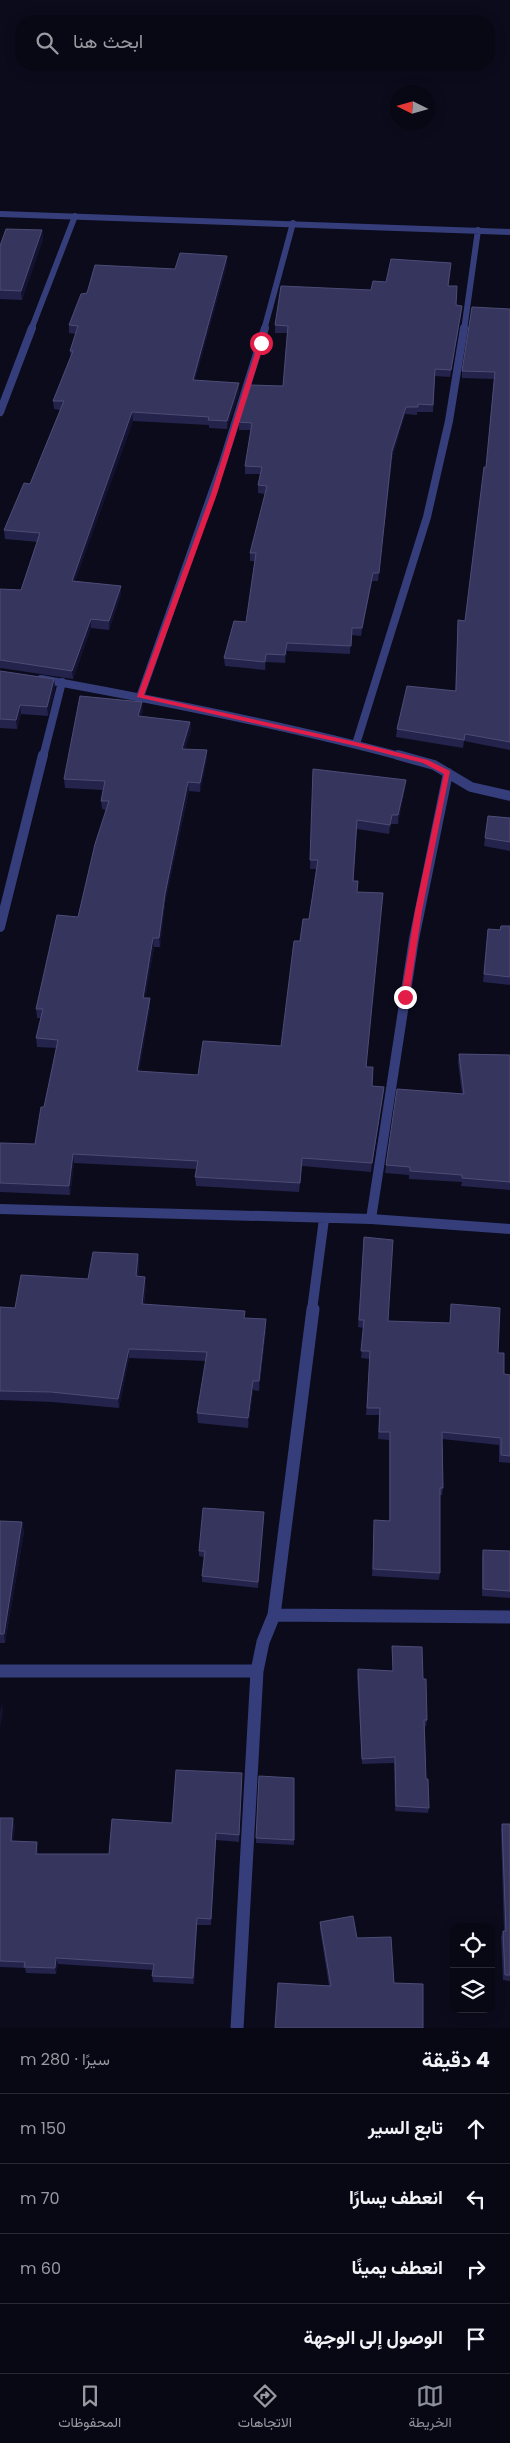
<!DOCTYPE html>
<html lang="ar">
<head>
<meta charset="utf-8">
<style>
  :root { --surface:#080815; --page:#161622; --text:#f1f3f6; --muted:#989aa0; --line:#292934; --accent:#8c9099 }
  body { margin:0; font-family:Poppins,Vazirmatn,sans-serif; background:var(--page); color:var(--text); direction:rtl }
  .controls { position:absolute; right:15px; bottom:15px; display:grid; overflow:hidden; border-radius:10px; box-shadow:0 2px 12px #0003 }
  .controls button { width:45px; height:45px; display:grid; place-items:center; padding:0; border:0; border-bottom:1px solid var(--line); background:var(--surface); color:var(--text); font:25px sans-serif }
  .compass { position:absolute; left:390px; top:85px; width:45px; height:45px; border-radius:50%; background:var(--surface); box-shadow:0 2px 12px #0003; rotate:275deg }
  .stop { position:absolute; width:15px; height:15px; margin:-11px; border:4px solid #e11d48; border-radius:50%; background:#fff }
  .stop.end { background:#e11d48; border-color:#fff; box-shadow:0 1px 5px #0008 }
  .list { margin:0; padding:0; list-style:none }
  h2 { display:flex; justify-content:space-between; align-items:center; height:65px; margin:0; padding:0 20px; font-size:21px }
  h2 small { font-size:16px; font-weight:400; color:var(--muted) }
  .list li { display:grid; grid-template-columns:32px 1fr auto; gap:15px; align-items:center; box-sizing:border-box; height:70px; padding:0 20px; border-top:1px solid var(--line) }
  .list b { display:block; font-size:19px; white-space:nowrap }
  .list em { font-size:16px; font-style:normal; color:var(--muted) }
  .icon { flex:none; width:28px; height:28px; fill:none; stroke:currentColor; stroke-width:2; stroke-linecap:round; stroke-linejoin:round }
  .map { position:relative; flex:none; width:510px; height:2028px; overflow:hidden; direction:ltr }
  .search { position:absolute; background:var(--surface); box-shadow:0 2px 12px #0003; left:15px; right:15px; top:15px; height:55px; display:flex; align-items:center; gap:12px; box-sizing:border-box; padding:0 18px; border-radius:20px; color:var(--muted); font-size:19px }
  .sheet { height:345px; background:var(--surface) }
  nav { display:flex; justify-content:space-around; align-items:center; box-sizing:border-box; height:70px; border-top:1px solid var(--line); background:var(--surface); font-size:14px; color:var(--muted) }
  nav a { display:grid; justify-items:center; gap:2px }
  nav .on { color:var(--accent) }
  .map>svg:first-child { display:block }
</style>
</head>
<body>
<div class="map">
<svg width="510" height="2028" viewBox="0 0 510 2028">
  <rect width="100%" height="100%" fill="#0b0b1c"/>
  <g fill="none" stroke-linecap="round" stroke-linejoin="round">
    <!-- street-far3 -->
    <path stroke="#353e7b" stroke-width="6" d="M 0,214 L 510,232
      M 31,330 L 75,216
      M 264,330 L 293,223
      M 464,330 L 478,230"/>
    <!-- street-far2 -->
    <path stroke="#353e7b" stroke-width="8" d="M 0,412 L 32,328
      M 41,679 C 162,701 284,725 403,757
      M 140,697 L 223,462 L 265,328
      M 356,744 L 427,517 L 449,421 L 464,328
      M 43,757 L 62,682"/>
    <!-- street-far1 -->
    <path stroke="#353e7b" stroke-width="10" d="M 398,755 L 434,765 L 471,787 L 510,796
      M 0,927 L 43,755
      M 0,1209 L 371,1219 L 510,1229
      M 371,1219 L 414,939 L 448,773
      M 312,1310 L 324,1219"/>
    <!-- street -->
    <path stroke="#353e7b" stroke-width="13" d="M 274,1615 L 313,1309
      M 0,1671 L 257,1671
      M 237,2028 L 257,1671 L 263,1642 L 274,1615 L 510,1617"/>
  </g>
  <!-- wall -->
  <path fill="#24234b" d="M 42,230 L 43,239 L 22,300 L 0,299 L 0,246 Z
    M 227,256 L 227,264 L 195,380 L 239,392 L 227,429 L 209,428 L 209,425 L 133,421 L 75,581 L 121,586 L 121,594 L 109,630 L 91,628 L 73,679 L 1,668 L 0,669 L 0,589 L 21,590 L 38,542 L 5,539 L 4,530 L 30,484 L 60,410 L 54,409 L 53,401 L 71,357 L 70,351 L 76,334 L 69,333 L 69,325 L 87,293 L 175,269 Z
    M 451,263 L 448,286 L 456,305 L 461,313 L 450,377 L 435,376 L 433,412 L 417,412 L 417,415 L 405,414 L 392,459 L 378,581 L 372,581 L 361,636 L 351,635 L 350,654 L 287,651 L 285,663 L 266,662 L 265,670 L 225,666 L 224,658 L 246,622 L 255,561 L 250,561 L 250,553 L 265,494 L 258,493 L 258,485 L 260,474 L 245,474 L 245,466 L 251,430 L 239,430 L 239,422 L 283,386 L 287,333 L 275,333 L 275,325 L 371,290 L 386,282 Z
    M 510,309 L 510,750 L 464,741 L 463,748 L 396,737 L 397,729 L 455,691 L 458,620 L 465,621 L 486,467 L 494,379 L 462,378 L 462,371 Z
    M 0,671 L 54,679 L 55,688 L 48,716 L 21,714 L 17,729 L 0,728 Z
    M 143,711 L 141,716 L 190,722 L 191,730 L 185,749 L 207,750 L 207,759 L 200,792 L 189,791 L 165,903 L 160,947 L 154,947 L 145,998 L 150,1007 L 139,1072 L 198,1075 L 281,1046 L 300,941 L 309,919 L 316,869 L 310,869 L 313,769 L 406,780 L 405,788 L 398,824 L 391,824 L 389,834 L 357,829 L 353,881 L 357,892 L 367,1067 L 372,1086 L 384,1087 L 383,1096 L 371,1172 L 302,1166 L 299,1192 L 196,1186 L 195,1177 L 196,1169 L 74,1163 L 70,1195 L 0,1192 L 0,1143 L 35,1144 L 44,1107 L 56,1048 L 37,1047 L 36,1038 L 41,1018 L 37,1018 L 36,1009 L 78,917 L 106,810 L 102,809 L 101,801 L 103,790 L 65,788 L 64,779 Z
    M 488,816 L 510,818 L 510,851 L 484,846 Z
    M 510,926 L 510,985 L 483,982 L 488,929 L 500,930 Z
    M 459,1054 L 510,1055 L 510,1190 L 461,1186 L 462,1182 L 409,1179 L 409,1175 L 385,1173 L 386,1165 L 462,1094 L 458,1062 Z
    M 364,1237 L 388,1321 L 450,1323 L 451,1304 L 498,1353 L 504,1374 L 510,1375 L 510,1463 L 499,1462 L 499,1445 L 442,1439 L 443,1488 L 442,1495 L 440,1495 L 440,1573 L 439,1580 L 372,1576 L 374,1520 L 389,1521 L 389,1440 L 378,1439 L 379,1415 L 366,1415 L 370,1359 L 361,1358 L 364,1328 L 358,1327 Z
    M 138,1254 L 139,1264 L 138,1277 L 146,1287 L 144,1304 L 245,1318 L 266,1329 L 259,1391 L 253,1390 L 248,1428 L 198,1423 L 197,1413 L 206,1361 L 129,1358 L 119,1408 L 52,1402 L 0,1400 L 0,1307 L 15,1308 L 88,1279 Z
    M 264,1518 L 258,1588 L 202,1582 L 202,1576 L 204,1557 L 199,1556 L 199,1551 Z
    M 0,1521 L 22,1522 L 24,1532 L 5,1643 L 0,1643 Z
    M 483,1550 L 510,1551 L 510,1598 L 482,1596 L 482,1557 Z
    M 392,1646 L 423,1679 L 427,1720 L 426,1726 L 425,1726 L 426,1779 L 429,1808 L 428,1813 L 395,1811 L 394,1763 L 362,1764 L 357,1675 L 358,1669 L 393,1671 L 392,1652 Z
    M 294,1778 L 294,1845 L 256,1843 L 256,1838 Z
    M 242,1781 L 239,1842 L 216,1840 L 211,1925 L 197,1925 L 194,1984 L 153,1982 L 152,1976 L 153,1970 L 58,1964 L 56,1974 L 26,1973 L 25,1968 L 0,1967 L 0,1818 L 15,1825 L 13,1841 L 38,1849 L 38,1854 L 109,1854 L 172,1823 Z
    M 502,1824 L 510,1824 L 510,1981 L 503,1980 L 501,1937 L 503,1931 L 504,1931 L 501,1830 Z
    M 320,1922 L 357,1938 L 394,1983 L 329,1986 L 320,1929 Z"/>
  <!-- shaded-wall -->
  <path fill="#131230" d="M 42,230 L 43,239 L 22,300 L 21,291 Z
    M 227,256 L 227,264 L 193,388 L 193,380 Z
    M 239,383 L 239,392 L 227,429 L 227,421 Z
    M 406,407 L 405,414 L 392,459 L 378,581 L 392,451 Z
    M 132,412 L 133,421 L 72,590 L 72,581 Z
    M 373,573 L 372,581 L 361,636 L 362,628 Z
    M 121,586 L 121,594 L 109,630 L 109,621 Z
    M 91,619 L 91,628 L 73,679 L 72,671 Z
    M 287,643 L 287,651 L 285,663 L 285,655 Z
    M 266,654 L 266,662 L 265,670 L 265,662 Z
    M 54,679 L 55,688 L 48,716 L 47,707 Z
    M 142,702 L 143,711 L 138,725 L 138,716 Z
    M 20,705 L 21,714 L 17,729 L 16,720 Z
    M 190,722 L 191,730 L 182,758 L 182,749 Z
    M 207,750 L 207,759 L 200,792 L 200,783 Z
    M 406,780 L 405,788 L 398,824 L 398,815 Z
    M 188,782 L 189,791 L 165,903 L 160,947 L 159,938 L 165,894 Z
    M 392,815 L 391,824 L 389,834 L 390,825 Z
    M 153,938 L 154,947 L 144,1007 L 143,998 Z
    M 150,998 L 150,1007 L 138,1080 L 137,1071 Z
    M 384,1087 L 383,1096 L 371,1172 L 372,1163 Z
    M 73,1154 L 74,1163 L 70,1195 L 69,1186 Z
    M 138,1254 L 139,1264 L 136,1286 L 136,1276 Z
    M 145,1277 L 146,1287 L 142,1313 L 142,1304 Z
    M 266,1319 L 266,1329 L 259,1391 L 259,1381 Z
    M 129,1349 L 129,1358 L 119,1408 L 118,1399 Z
    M 253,1381 L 253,1390 L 248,1428 L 248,1418 Z
    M 264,1512 L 264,1518 L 258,1588 L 258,1582 Z
    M 22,1522 L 24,1532 L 5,1643 L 4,1634 Z
    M 2,1703 L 3,1711 L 0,1728 L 0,1712 Z
    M 242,1773 L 242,1781 L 239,1842 L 239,1835 Z
    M 13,1818 L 15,1825 L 13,1848 L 11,1841 Z
    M 216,1833 L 216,1840 L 211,1925 L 211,1919 Z
    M 37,1842 L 38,1849 L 37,1861 L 36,1854 Z
    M 197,1918 L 197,1925 L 194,1984 L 193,1978 Z
    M 56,1958 L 58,1964 L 56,1974 L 55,1968 Z"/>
  <!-- building -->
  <path fill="#35355e" stroke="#4c4c77" d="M 6,229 L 42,230 L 21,291 L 0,290 L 0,246 Z
    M 180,253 L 227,256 L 193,380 L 239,383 L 227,421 L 208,420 L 209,417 L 132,412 L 72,581 L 121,586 L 109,621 L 91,619 L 72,671 L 0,660 L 0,589 L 21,590 L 40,533 L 4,530 L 24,483 L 30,484 L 64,401 L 53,401 L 73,351 L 70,351 L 78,326 L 69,325 L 81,294 L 87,293 L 95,265 L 175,269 Z
    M 391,259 L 451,263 L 448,286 L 457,286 L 456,305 L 462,306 L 451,370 L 435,369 L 433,405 L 418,404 L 418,407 L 406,407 L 392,451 L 379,573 L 373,573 L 362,628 L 352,628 L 351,646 L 287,643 L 285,655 L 266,654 L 265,662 L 224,658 L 234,621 L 246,622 L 256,553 L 250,553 L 267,486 L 258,485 L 262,467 L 245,466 L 252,423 L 239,422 L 251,385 L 283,386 L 288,326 L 275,325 L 281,286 L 371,290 L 373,281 L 386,282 Z
    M 472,307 L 510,309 L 510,742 L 465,734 L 464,740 L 397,729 L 407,686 L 456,691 L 458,620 L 465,621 L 484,467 L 486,467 L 495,372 L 462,371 Z
    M 0,671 L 54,679 L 47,707 L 20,705 L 16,720 L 0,719 Z
    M 80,696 L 142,702 L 138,716 L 190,722 L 182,749 L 207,750 L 200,783 L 188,782 L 165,894 L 159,938 L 153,938 L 143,998 L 150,998 L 137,1071 L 198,1075 L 203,1041 L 281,1046 L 294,941 L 300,941 L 303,919 L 309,919 L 318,860 L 310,860 L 313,769 L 406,780 L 398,815 L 392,815 L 390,825 L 357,820 L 353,881 L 358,881 L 357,892 L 383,893 L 366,1067 L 373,1067 L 372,1086 L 384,1087 L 372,1163 L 302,1158 L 300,1183 L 195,1177 L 198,1161 L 73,1154 L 69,1186 L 0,1183 L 0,1143 L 35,1144 L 41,1107 L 44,1107 L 58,1040 L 36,1038 L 43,1009 L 36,1009 L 57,915 L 78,917 L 95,844 L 109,801 L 101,801 L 105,781 L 64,779 Z
    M 488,816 L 510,818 L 510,842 L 485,838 Z
    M 501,926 L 510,926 L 510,977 L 484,974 L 488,929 L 500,930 Z
    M 459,1054 L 510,1055 L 510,1182 L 462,1178 L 462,1175 L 410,1171 L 410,1167 L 386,1165 L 397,1089 L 464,1094 Z
    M 364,1237 L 393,1240 L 388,1321 L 450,1323 L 451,1304 L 500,1308 L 498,1353 L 504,1353 L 504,1374 L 510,1375 L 510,1456 L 501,1455 L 501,1438 L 442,1432 L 443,1488 L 440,1488 L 440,1573 L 373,1569 L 374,1520 L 390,1521 L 390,1432 L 379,1432 L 380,1408 L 367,1408 L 370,1351 L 361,1351 L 364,1320 L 359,1320 Z
    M 93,1252 L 138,1254 L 136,1276 L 145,1277 L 142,1304 L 245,1311 L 244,1318 L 266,1319 L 259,1381 L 253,1381 L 248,1418 L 197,1413 L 207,1352 L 129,1349 L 118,1399 L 51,1392 L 0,1391 L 0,1307 L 15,1308 L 21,1275 L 88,1279 Z
    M 203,1508 L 264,1512 L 258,1582 L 202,1576 L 205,1551 L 199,1551 Z
    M 0,1521 L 22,1522 L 4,1634 L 0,1634 Z
    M 483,1550 L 510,1551 L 510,1591 L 483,1589 Z
    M 392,1646 L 422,1647 L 423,1679 L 426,1679 L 427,1720 L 424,1720 L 426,1779 L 428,1779 L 429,1808 L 396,1806 L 395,1757 L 362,1759 L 358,1669 L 393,1671 Z
    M 176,1770 L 242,1773 L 239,1835 L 216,1833 L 211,1919 L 197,1918 L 193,1978 L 152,1976 L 154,1964 L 56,1958 L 55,1968 L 24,1967 L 25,1962 L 0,1961 L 0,1818 L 13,1818 L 11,1841 L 37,1842 L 36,1854 L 109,1854 L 112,1819 L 172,1823 Z
    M 259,1776 L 294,1778 L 294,1840 L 256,1838 Z
    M 502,1824 L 510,1824 L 510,1975 L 505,1975 L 503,1931 L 506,1931 Z
    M 353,1916 L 357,1938 L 391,1937 L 394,1983 L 423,1984 L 423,2028 L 275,2028 L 278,1983 L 331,1986 L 320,1922 Z"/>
  <!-- route -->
  <path fill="#e11d48" d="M 261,341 L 264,343 L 217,494 L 144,695 L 356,742 L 428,760 L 450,771 L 422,911 L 409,997 L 405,1000 L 401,997 L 415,911 L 444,774 L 423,763 L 356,746 L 137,697 L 211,494 L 258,343 Z"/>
</svg>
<div class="controls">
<button><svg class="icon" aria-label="locate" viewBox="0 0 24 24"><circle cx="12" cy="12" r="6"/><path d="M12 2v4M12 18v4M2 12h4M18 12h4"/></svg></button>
<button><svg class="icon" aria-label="layers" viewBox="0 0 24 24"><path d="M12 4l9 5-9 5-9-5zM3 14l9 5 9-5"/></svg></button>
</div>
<svg class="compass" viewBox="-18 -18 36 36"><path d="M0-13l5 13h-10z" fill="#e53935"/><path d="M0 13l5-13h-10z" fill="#989aa0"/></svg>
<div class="stop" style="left:261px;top:343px"></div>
<div class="stop end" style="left:405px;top:997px"></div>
<div class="search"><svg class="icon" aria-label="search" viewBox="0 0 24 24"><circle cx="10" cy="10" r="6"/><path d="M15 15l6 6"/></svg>ابحث هنا</div>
</div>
<section class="sheet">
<h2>4 دقيقة<small>سيرًا · 280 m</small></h2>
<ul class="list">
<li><svg class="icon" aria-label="ahead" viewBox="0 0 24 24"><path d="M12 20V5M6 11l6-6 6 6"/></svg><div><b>تابع السير</b></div><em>150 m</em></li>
<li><svg class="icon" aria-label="left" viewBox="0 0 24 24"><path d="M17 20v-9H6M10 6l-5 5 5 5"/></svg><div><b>انعطف يسارًا</b></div><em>70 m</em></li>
<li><svg class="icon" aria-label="right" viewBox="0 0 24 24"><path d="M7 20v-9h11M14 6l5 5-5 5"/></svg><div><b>انعطف يمينًا</b></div><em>60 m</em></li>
<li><svg class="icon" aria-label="arrive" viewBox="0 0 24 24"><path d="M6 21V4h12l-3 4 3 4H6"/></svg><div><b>الوصول إلى الوجهة</b></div></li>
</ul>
</section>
<nav>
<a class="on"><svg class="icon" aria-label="map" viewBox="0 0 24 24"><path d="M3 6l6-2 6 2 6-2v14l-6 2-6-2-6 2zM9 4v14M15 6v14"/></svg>الخريطة</a>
<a><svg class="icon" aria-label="directions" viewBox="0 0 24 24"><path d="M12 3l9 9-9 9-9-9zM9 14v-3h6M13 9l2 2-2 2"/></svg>الاتجاهات</a>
<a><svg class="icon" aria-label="saved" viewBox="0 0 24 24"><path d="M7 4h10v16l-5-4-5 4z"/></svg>المحفوظات</a>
</nav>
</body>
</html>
